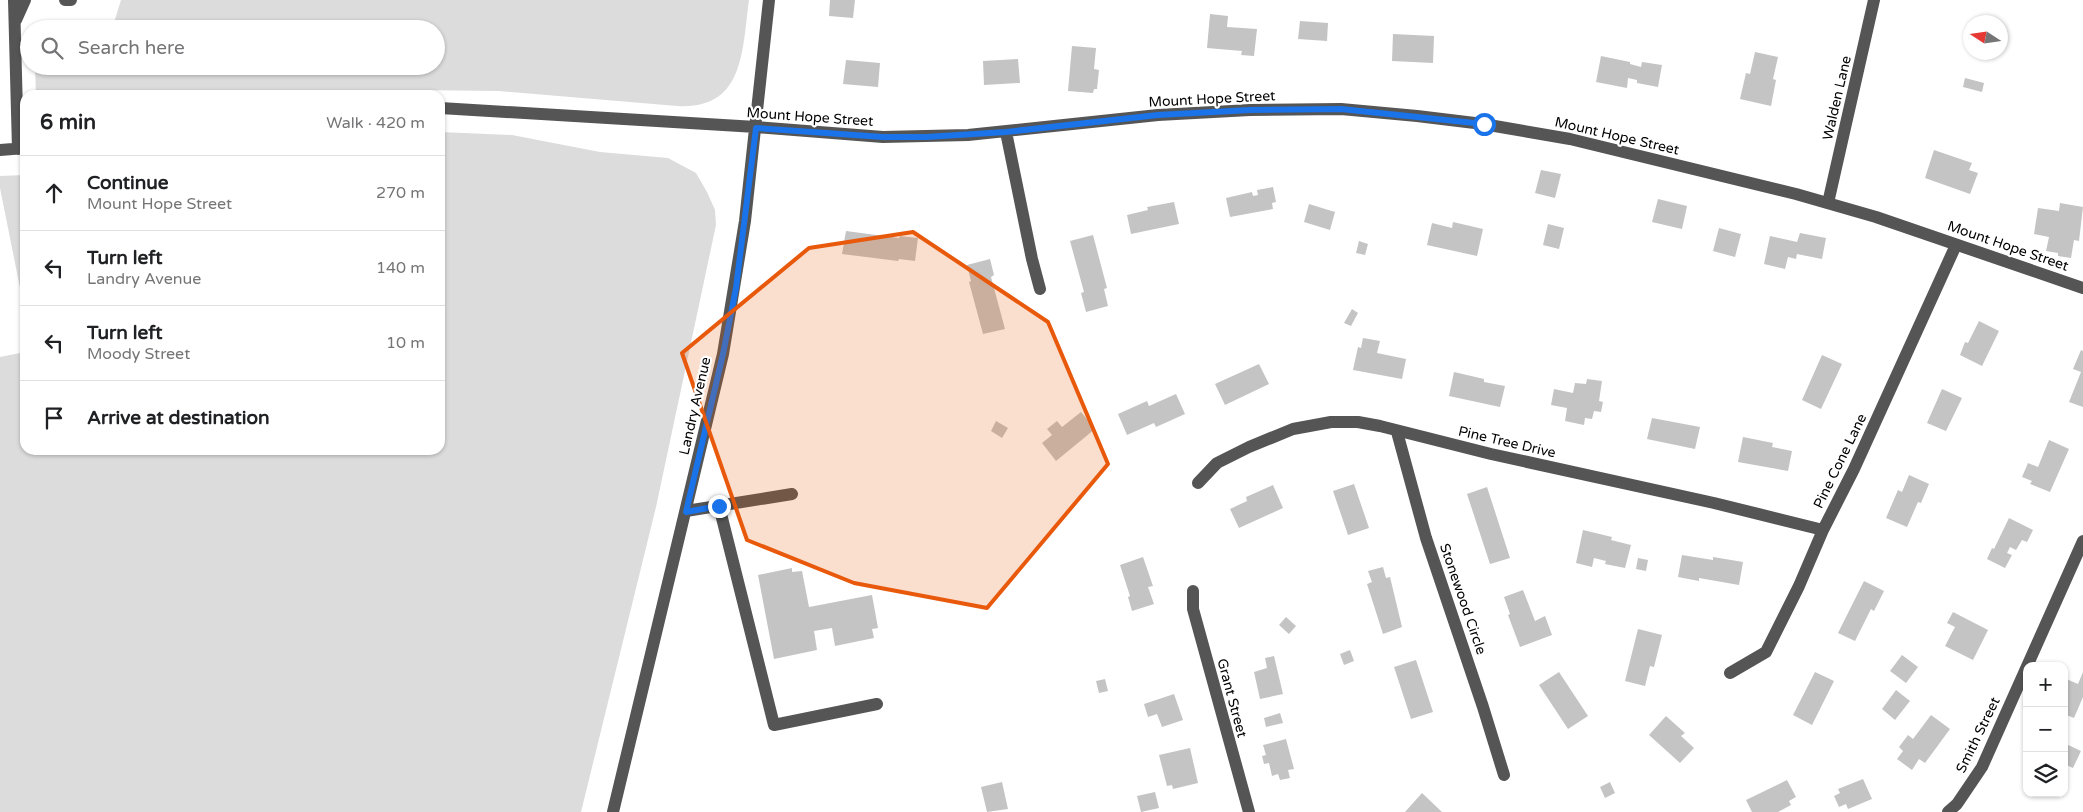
<!DOCTYPE html>
<html lang="en">
<head>
<meta charset="utf-8">
<style>
  :root { --surface:#fff; --page:#f2f2f2; --text:#202124; --muted:#757577; --line:#e0e0e0 }
  body { margin:0; font-family:"Varela Round",sans-serif; background:var(--page); color:var(--text) }
  .controls { position:absolute; right:15px; bottom:15px; display:grid; overflow:hidden; border-radius:10px; box-shadow:0 1px 4px #0004 }
  .controls button { width:45px; height:45px; display:grid; place-items:center; padding:0; border:0; border-bottom:1px solid var(--line); background:var(--surface); color:var(--text); font:25px sans-serif }
  .compass { position:absolute; left:1963px; top:15px; width:45px; height:45px; border-radius:50%; background:var(--surface); box-shadow:0 1px 4px #0004; rotate:282deg }
  .stop { position:absolute; width:15px; height:15px; margin:-11px; border:4px solid #1a73e8; border-radius:50%; background:#fff }
  .stop.end { background:#1a73e8; border-color:#fff; box-shadow:0 1px 5px #0008 }
  .list { margin:0; padding:0; list-style:none }
  h2 { display:flex; justify-content:space-between; align-items:center; height:65px; margin:0; padding:0 20px; font-size:21px }
  h2 small { font-size:16px; font-weight:400; color:var(--muted) }
  .list li { display:grid; grid-template-columns:32px 1fr auto; gap:15px; align-items:center; box-sizing:border-box; height:75px; padding:0 20px; border-top:1px solid var(--line) }
  .list b { display:block; font-size:19px; white-space:nowrap }
  .list p { margin:0; font-size:16px; white-space:nowrap; color:var(--muted) }
  .list em { font-size:16px; font-style:normal; color:var(--muted) }
  .icon { flex:none; width:28px; height:28px; fill:none; stroke:currentColor; stroke-width:2; stroke-linecap:round; stroke-linejoin:round }
  .map { position:relative; flex:none; width:2083px; height:812px; overflow:hidden }
  .search { position:absolute; background:var(--surface); box-shadow:0 1px 4px #0004; left:20px; top:20px; width:425px; height:55px; display:flex; align-items:center; gap:12px; box-sizing:border-box; padding:0 18px; border-radius:28px; color:var(--muted); font-size:19px }
  .panel { position:absolute; background:var(--surface); box-shadow:0 1px 4px #0004; left:20px; top:90px; width:425px; height:365px; border-radius:15px }
  .map>svg:first-child { display:block }
</style>
</head>
<body>
<div class="map">
<svg width="2083" height="812" viewBox="0 0 2083 812">
  <rect width="100%" height="100%" fill="#fff"/>
  <!-- green -->
  <path fill="#dcdcdc" d="M 121,0 L 749,0 C 742,50 745,110 677,106 L 499,91 L 411,90 L 304,95 L 36,95 L 35,66 L 436,66 L 436,29 L 112,29 Z
    M 440,132 L 512,135 L 600,152 L 668,158 L 696,173 L 707,192 L 715,210 L 716,225 L 656,507 L 581,812 L 0,812 L 0,357 L 25,352 L 25,450 L 440,450 Z
    M 25,175 L 25,313 L 0,188 L 0,176 Z"/>
  <!-- building -->
  <path fill="#c4c4c4" d="M 830,0 L 855,0 L 853,18 L 829,16 Z
    M 1210,14 L 1228,16 L 1227,27 L 1257,29 L 1254,56 L 1241,55 L 1242,51 L 1207,48 Z
    M 1300,21 L 1328,23 L 1327,41 L 1298,39 Z
    M 1393,34 L 1434,36 L 1433,63 L 1392,61 Z
    M 1072,46 L 1096,48 L 1094,69 L 1099,70 L 1097,89 L 1094,89 L 1093,93 L 1068,91 Z
    M 1755,52 L 1778,57 L 1773,79 L 1776,80 L 1771,106 L 1740,99 L 1746,73 L 1750,74 Z
    M 1601,56 L 1630,62 L 1630,64 L 1641,67 L 1642,62 L 1662,65 L 1658,87 L 1637,83 L 1637,80 L 1628,78 L 1627,88 L 1596,82 Z
    M 1018,59 L 1020,83 L 984,85 L 983,61 Z
    M 846,60 L 880,63 L 878,87 L 843,84 Z
    M 1965,78 L 1984,83 L 1982,92 L 1963,87 Z
    M 1934,150 L 1972,163 L 1969,170 L 1978,173 L 1970,194 L 1925,178 Z
    M 1541,170 L 1561,174 L 1555,198 L 1535,193 Z
    M 1273,187 L 1276,202 L 1272,203 L 1273,209 L 1230,217 L 1226,198 L 1252,192 L 1253,196 L 1258,195 L 1257,190 Z
    M 1658,199 L 1687,206 L 1682,229 L 1652,222 Z
    M 1174,202 L 1179,224 L 1131,234 L 1127,215 L 1148,210 L 1147,207 Z
    M 2060,203 L 2083,207 L 2079,241 L 2074,240 L 2071,258 L 2058,256 L 2058,253 L 2046,251 L 2049,237 L 2034,234 L 2038,208 L 2059,211 Z
    M 1309,204 L 1335,212 L 1330,230 L 1304,222 Z
    M 1453,222 L 1483,229 L 1477,256 L 1427,245 L 1432,223 L 1452,228 Z
    M 1548,224 L 1564,228 L 1559,249 L 1543,245 Z
    M 1719,228 L 1741,234 L 1735,257 L 1713,251 Z
    M 846,231 L 899,238 L 900,236 L 918,238 L 915,261 L 899,259 L 898,261 L 842,254 Z
    M 1800,233 L 1826,238 L 1822,259 L 1797,254 L 1796,259 L 1788,257 L 1785,269 L 1764,264 L 1770,236 L 1797,242 Z
    M 1093,235 L 1107,288 L 1104,289 L 1108,306 L 1086,312 L 1081,293 L 1084,292 L 1070,241 Z
    M 1359,241 L 1368,244 L 1365,255 L 1356,253 Z
    M 990,259 L 994,275 L 991,277 L 1005,329 L 983,334 L 969,282 L 971,281 L 967,265 Z
    M 1352,309 L 1358,313 L 1351,326 L 1344,323 Z
    M 1979,321 L 1999,331 L 1982,366 L 1960,355 L 1965,342 L 1968,343 Z
    M 1363,338 L 1380,341 L 1377,353 L 1406,359 L 1402,379 L 1353,370 L 1358,347 L 1361,348 Z
    M 2081,350 L 2083,351 L 2083,407 L 2069,402 L 2081,372 L 2073,369 Z
    M 1822,355 L 1842,364 L 1821,409 L 1802,400 Z
    M 1259,364 L 1269,384 L 1225,405 L 1215,384 Z
    M 1454,372 L 1484,379 L 1484,382 L 1505,386 L 1500,407 L 1449,396 Z
    M 1587,379 L 1602,381 L 1599,401 L 1603,402 L 1601,412 L 1594,411 L 1592,419 L 1585,418 L 1584,425 L 1565,421 L 1567,408 L 1551,405 L 1554,389 L 1573,393 L 1575,383 L 1586,384 Z
    M 1942,389 L 1962,398 L 1946,431 L 1927,423 Z
    M 1176,394 L 1185,414 L 1156,427 L 1154,423 L 1127,435 L 1118,414 L 1147,401 L 1149,406 Z
    M 1081,412 L 1095,429 L 1056,461 L 1042,443 L 1052,435 L 1047,429 L 1057,421 L 1062,427 Z
    M 1652,418 L 1700,427 L 1695,449 L 1647,439 Z
    M 996,421 L 1008,428 L 1002,438 L 991,431 Z
    M 1743,437 L 1773,443 L 1772,447 L 1792,451 L 1788,471 L 1738,462 Z
    M 2049,440 L 2069,449 L 2050,492 L 2030,484 L 2032,481 L 2022,477 L 2028,463 L 2038,467 Z
    M 1909,475 L 1929,484 L 1921,503 L 1918,502 L 1907,527 L 1886,518 L 1898,490 L 1902,492 Z
    M 1354,484 L 1369,528 L 1348,535 L 1333,491 Z
    M 1273,485 L 1283,508 L 1239,528 L 1230,509 L 1247,501 L 1246,497 Z
    M 1487,487 L 1510,558 L 1490,564 L 1467,494 Z
    M 2009,518 L 2033,530 L 2027,542 L 2022,540 L 2016,550 L 2010,547 L 2007,553 L 2012,555 L 2005,568 L 1987,559 L 1992,548 L 1994,549 Z
    M 1583,530 L 1612,537 L 1611,540 L 1631,545 L 1625,568 L 1605,564 L 1606,561 L 1594,558 L 1592,567 L 1576,563 Z
    M 1682,555 L 1713,560 L 1713,557 L 1743,562 L 1739,585 L 1699,578 L 1699,581 L 1678,577 Z
    M 1143,557 L 1153,586 L 1148,587 L 1154,604 L 1132,611 L 1128,597 L 1130,596 L 1120,565 Z
    M 1638,558 L 1648,560 L 1646,571 L 1636,569 Z
    M 1383,567 L 1386,578 L 1390,577 L 1402,627 L 1383,634 L 1367,584 L 1372,582 L 1368,571 Z
    M 792,568 L 792,572 L 802,571 L 809,607 L 872,595 L 878,628 L 872,629 L 874,638 L 835,646 L 832,628 L 814,631 L 817,650 L 774,659 L 758,575 Z
    M 1864,581 L 1884,591 L 1874,611 L 1871,609 L 1855,641 L 1838,633 Z
    M 1523,590 L 1535,621 L 1545,616 L 1552,635 L 1520,647 L 1508,615 L 1510,614 L 1504,597 Z
    M 1953,612 L 1988,630 L 1973,660 L 1945,646 L 1955,627 L 1947,623 Z
    M 1286,617 L 1296,626 L 1289,634 L 1279,625 Z
    M 1638,629 L 1662,635 L 1654,667 L 1650,666 L 1645,686 L 1625,681 Z
    M 1350,650 L 1354,661 L 1344,665 L 1340,654 Z
    M 1902,655 L 1918,667 L 1906,683 L 1890,671 Z
    M 1274,656 L 1283,694 L 1260,699 L 1254,672 L 1267,668 L 1265,658 Z
    M 1416,660 L 1433,712 L 1411,719 L 1394,667 Z
    M 1559,672 L 1588,716 L 1568,729 L 1539,685 Z
    M 1815,672 L 1834,681 L 1812,725 L 1793,715 Z
    M 2083,672 L 2083,697 L 2074,718 L 2064,714 L 2064,678 L 2078,684 Z
    M 1105,679 L 1108,691 L 1099,693 L 1096,681 Z
    M 1896,690 L 1910,701 L 1895,720 L 1882,709 Z
    M 1174,694 L 1183,720 L 1162,727 L 1157,714 L 1148,717 L 1144,704 Z
    M 1280,713 L 1283,723 L 1266,727 L 1264,718 Z
    M 1931,715 L 1950,729 L 1925,763 L 1919,759 L 1912,770 L 1897,759 L 1903,751 L 1899,747 L 1908,735 L 1913,739 Z
    M 1666,716 L 1685,733 L 1681,736 L 1694,748 L 1680,763 L 1649,735 Z
    M 1286,739 L 1294,769 L 1288,770 L 1290,778 L 1280,780 L 1278,774 L 1272,776 L 1269,763 L 1264,764 L 1262,756 L 1266,755 L 1263,745 Z
    M 2064,743 L 2081,751 L 2073,768 L 2064,764 Z
    M 1190,748 L 1198,783 L 1173,789 L 1172,785 L 1167,786 L 1159,755 Z
    M 1863,779 L 1872,799 L 1848,809 L 1846,804 L 1839,807 L 1834,796 L 1840,793 L 1838,789 Z
    M 1787,780 L 1796,797 L 1789,801 L 1791,805 L 1778,812 L 1752,812 L 1746,800 Z
    M 1002,782 L 1008,809 L 987,812 L 981,787 Z
    M 1610,782 L 1615,793 L 1605,798 L 1600,787 Z
    M 1155,792 L 1159,808 L 1141,812 L 1137,796 Z
    M 1422,793 L 1442,812 L 1405,812 Z"/>
  <g fill="none" stroke-linecap="round" stroke-linejoin="round">
    <!-- minor -->
    <path stroke="#555" stroke-width="12" d="M 14,0 L 18,149
      M 65,0 L 71,0
      M 16,20 L 25,0
      M 440,108 L 756,127 L 883,137 L 968,135 L 1158,115 L 1250,110 L 1341,109 L 1417,116 L 1483,124 L 1570,139 L 1796,194 L 1876,217 L 2083,288
      M 1006,132 L 1032,259 L 1040,289
      M 0,150 L 25,148
      M 1828,203 L 1874,0
      M 1397,432 L 1426,538 L 1483,707 L 1504,775
      M 1198,483 L 1217,463 L 1249,447 L 1293,429 L 1331,422 L 1358,422 L 1380,426 L 1491,454 L 1714,503 L 1823,530
      M 719,506 L 774,725 L 877,704
      M 686,511 L 792,494
      M 1193,591 L 1193,609 L 1249,812
      M 1730,673 L 1766,652 L 1799,586 L 1823,530 L 1854,469 L 1956,245
      M 613,812 L 723,354 L 745,221 L 769,0
      M 1948,812 L 1957,804 L 1982,767 L 2083,541"/>
  </g>
  <g fill="none" stroke-linecap="round" stroke-linejoin="round">
    <!-- route -->
    <path stroke="#1a73e8" stroke-width="6" d="M 719,506 L 686,512 L 723,354 L 736,288 L 756,128 L 883,137 L 926,137 L 1006,132 L 1158,115 L 1250,110 L 1341,109 L 1484,124"/>
  </g>
  <!-- marked area -->
  <path fill="#e8590c" fill-opacity="0.2" stroke="#e8590c" stroke-width="4" stroke-linejoin="round" d="M 913,232 L 1048,322 L 1108,464 L 987,608 L 854,583 L 747,540 L 682,353 L 809,248 Z"/>
  <g text-anchor="middle" dominant-baseline="central" stroke-width="4.5" stroke-linejoin="round" paint-order="stroke">
    <!-- street labels -->
    <g font-size="14" fill="#000" stroke="#fff">
      <text transform="translate(1837 98) rotate(-77)">Walden Lane</text>
      <text transform="translate(1212 99) rotate(-3)">Mount Hope Street</text>
      <text transform="translate(810 117) rotate(4)">Mount Hope Street</text>
      <text transform="translate(1617 136) rotate(13)">Mount Hope Street</text>
      <text transform="translate(2008 246) rotate(19)">Mount Hope Street</text>
      <text transform="translate(695 406) rotate(-77)">Landry Avenue</text>
      <text transform="translate(1507 442) rotate(13)">Pine Tree Drive</text>
      <text transform="translate(1840 461) rotate(-64)">Pine Cone Lane</text>
      <text transform="translate(1463 599) rotate(71)">Stonewood Circle</text>
      <text transform="translate(1232 698) rotate(75)">Grant Street</text>
      <text transform="translate(1978 735) rotate(-64)">Smith Street</text>
    </g>
  </g>
</svg>
<div class="controls">
<button>+</button>
<button>−</button>
<button><svg class="icon" aria-label="layers" viewBox="0 0 24 24"><path d="M12 4l9 5-9 5-9-5zM3 14l9 5 9-5"/></svg></button>
</div>
<svg class="compass" viewBox="-18 -18 36 36"><path d="M0-13l5 13h-10z" fill="#e53935"/><path d="M0 13l5-13h-10z" fill="#757577"/></svg>
<div class="stop" style="left:1484px;top:124px"></div>
<div class="stop end" style="left:719px;top:506px"></div>
<div class="search"><svg class="icon" aria-label="search" viewBox="0 0 24 24"><circle cx="10" cy="10" r="6"/><path d="M15 15l6 6"/></svg>Search here</div>
<section class="panel">
<h2>6 min<small>Walk · 420 m</small></h2>
<ul class="list">
<li><svg class="icon" aria-label="ahead" viewBox="0 0 24 24"><path d="M12 20V5M6 11l6-6 6 6"/></svg><div><b>Continue</b><p>Mount Hope Street</p></div><em>270 m</em></li>
<li><svg class="icon" aria-label="left" viewBox="0 0 24 24"><path d="M17 20v-9H6M10 6l-5 5 5 5"/></svg><div><b>Turn left</b><p>Landry Avenue</p></div><em>140 m</em></li>
<li><svg class="icon" aria-label="left" viewBox="0 0 24 24"><path d="M17 20v-9H6M10 6l-5 5 5 5"/></svg><div><b>Turn left</b><p>Moody Street</p></div><em>10 m</em></li>
<li><svg class="icon" aria-label="arrive" viewBox="0 0 24 24"><path d="M6 21V4h12l-3 4 3 4H6"/></svg><div><b>Arrive at destination</b></div></li>
</ul>
</section>
</div>
</body>
</html>
